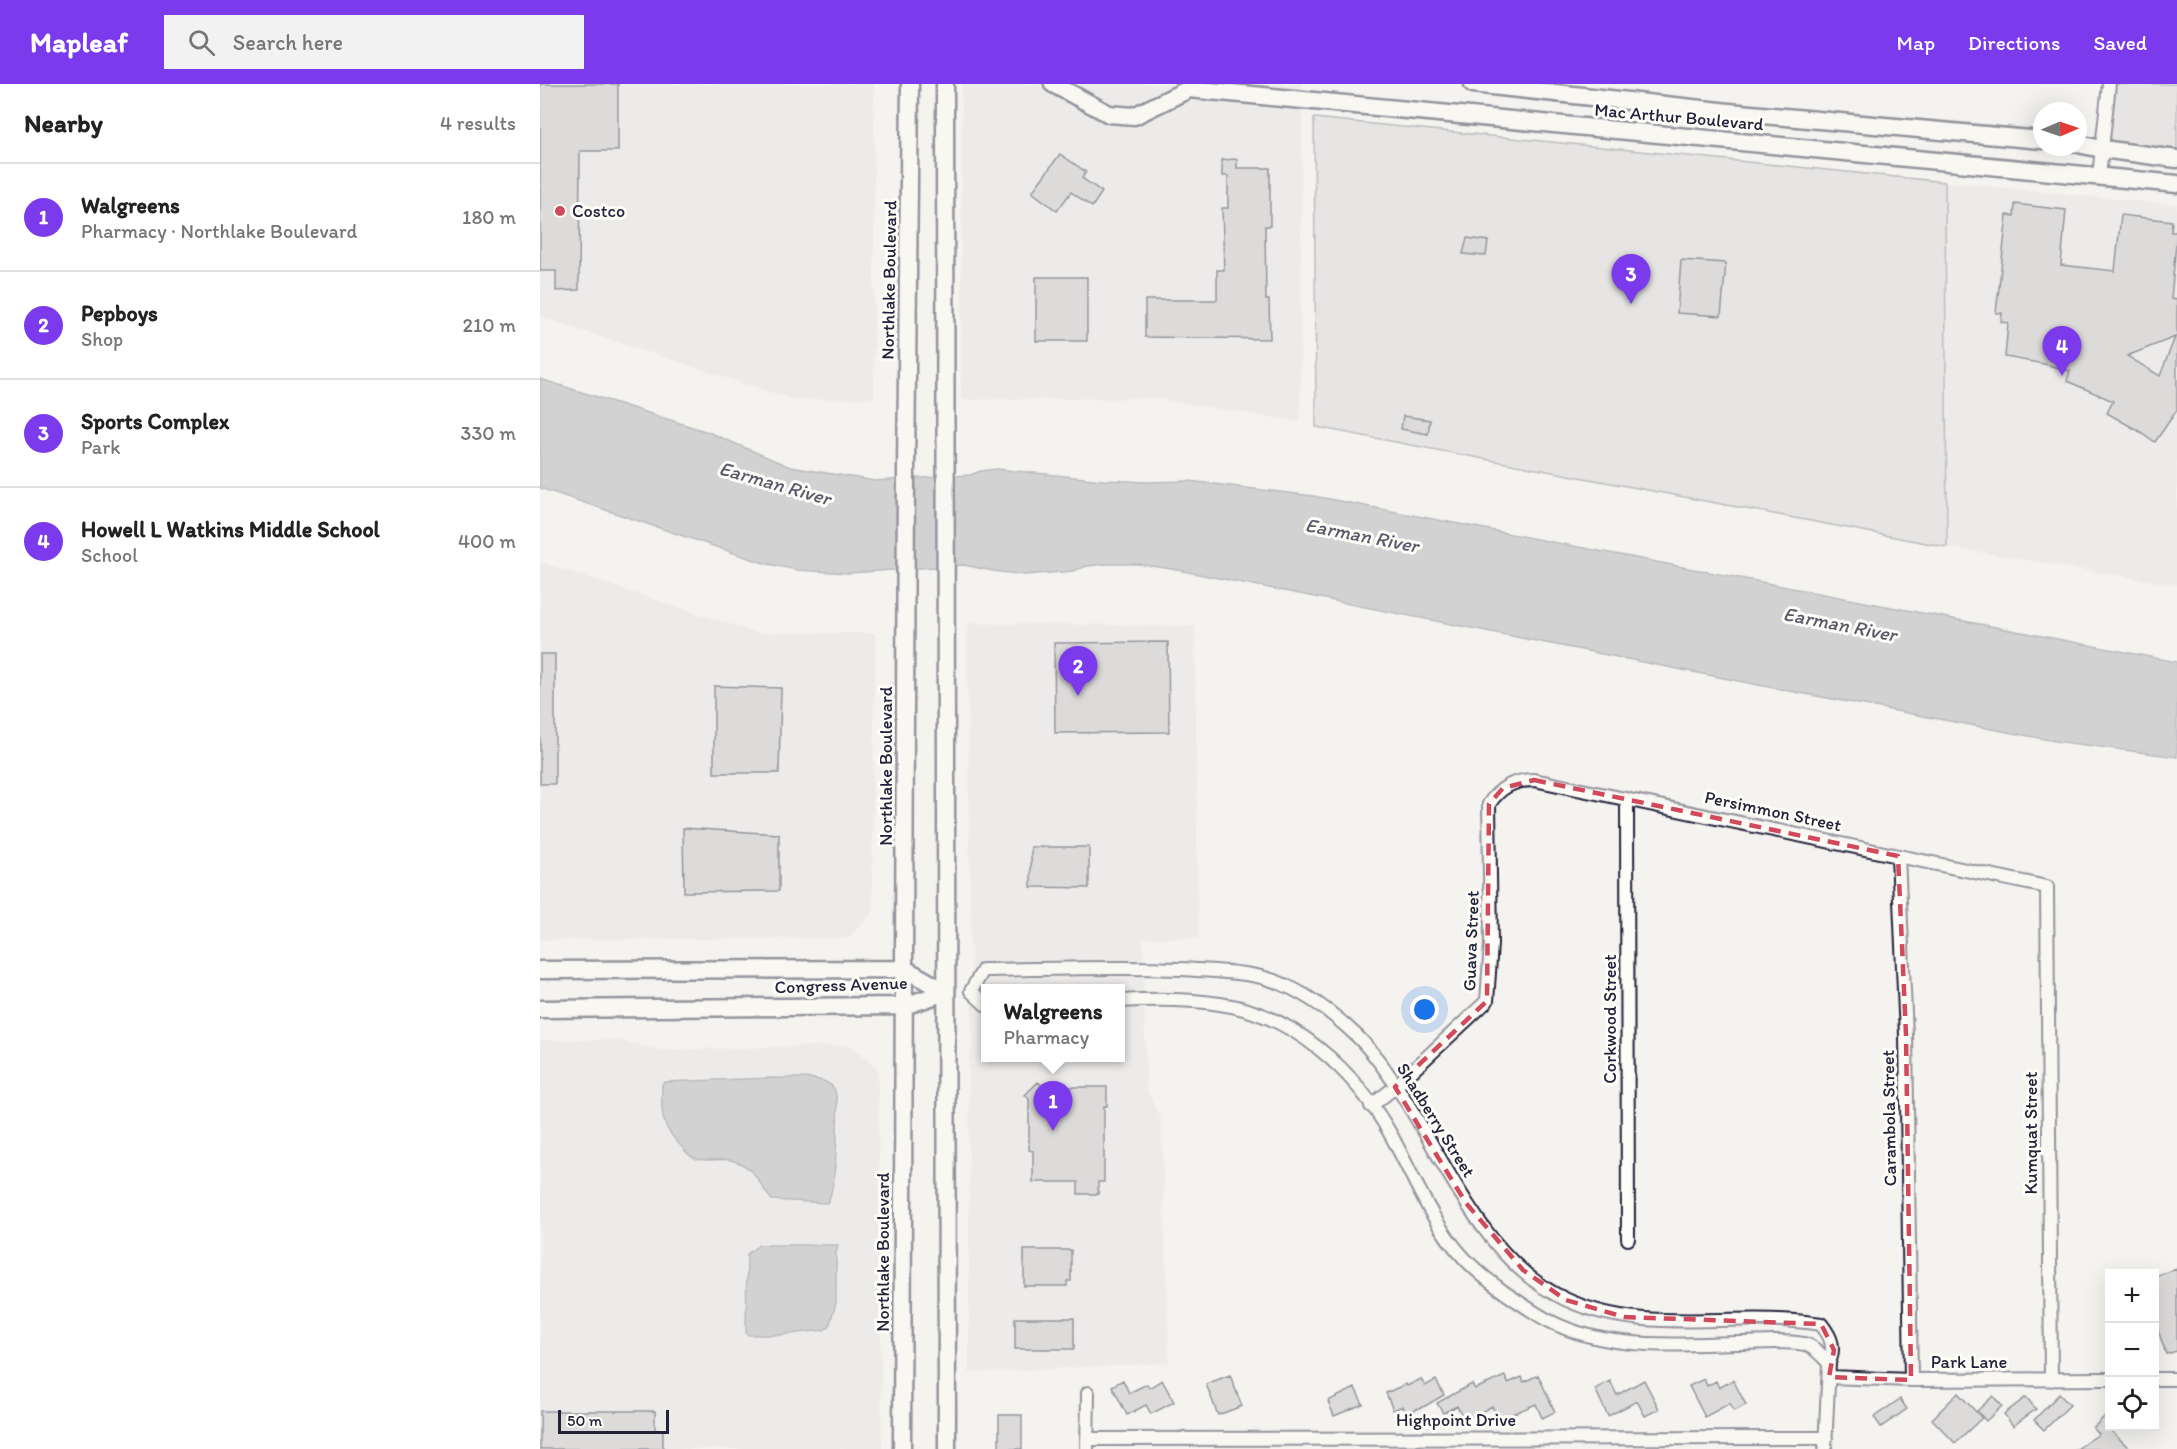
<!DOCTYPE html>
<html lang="en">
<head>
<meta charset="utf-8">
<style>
  :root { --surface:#fff; --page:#f2f2f2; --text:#222; --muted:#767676; --line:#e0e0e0; --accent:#7c3aed }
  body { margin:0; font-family:Itim,sans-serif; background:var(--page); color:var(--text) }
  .controls { position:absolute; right:18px; bottom:18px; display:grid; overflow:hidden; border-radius:0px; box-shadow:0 6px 24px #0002 }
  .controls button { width:54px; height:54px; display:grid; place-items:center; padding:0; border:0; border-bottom:2px solid var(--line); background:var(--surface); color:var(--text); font:30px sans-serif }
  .compass { position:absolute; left:1493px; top:18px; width:54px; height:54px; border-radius:50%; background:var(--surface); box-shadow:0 6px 24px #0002; rotate:88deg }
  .scale { position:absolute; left:18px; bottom:15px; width:111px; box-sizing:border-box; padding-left:6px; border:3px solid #22223b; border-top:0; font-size:16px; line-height:21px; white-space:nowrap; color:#22223b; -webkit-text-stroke:4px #fdfcf7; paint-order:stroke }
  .you { position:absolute; left:885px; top:926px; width:21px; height:21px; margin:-15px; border:4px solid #fff; border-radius:50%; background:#1a73e8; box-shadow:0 0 0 9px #1a73e833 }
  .badge { display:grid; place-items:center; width:39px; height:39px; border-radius:50%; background:var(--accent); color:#fff; font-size:20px; font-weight:700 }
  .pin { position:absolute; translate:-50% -50px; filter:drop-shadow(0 2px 3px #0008) }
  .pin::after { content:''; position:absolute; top:32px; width:21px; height:18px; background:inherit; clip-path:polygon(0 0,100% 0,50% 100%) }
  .popup { position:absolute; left:441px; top:900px; width:144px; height:78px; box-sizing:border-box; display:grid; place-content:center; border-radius:0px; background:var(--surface); filter:drop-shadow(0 2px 4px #0005); font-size:20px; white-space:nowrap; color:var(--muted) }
  .popup b { font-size:22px; color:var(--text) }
  .popup::after { content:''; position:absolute; left:50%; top:100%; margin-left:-12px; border:12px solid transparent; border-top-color:var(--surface) }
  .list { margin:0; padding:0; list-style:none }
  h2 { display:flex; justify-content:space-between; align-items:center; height:78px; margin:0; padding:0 24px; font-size:26px }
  h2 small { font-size:20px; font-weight:400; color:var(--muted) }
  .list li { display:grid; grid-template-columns:39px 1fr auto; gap:18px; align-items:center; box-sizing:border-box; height:108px; padding:0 24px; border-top:2px solid var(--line) }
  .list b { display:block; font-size:22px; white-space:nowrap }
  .list p { margin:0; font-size:20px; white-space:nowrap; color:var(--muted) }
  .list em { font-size:20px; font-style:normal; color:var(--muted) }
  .icon { flex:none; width:33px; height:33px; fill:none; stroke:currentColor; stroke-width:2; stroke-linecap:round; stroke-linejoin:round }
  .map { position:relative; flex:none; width:1637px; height:1365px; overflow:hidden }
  header { display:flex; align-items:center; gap:36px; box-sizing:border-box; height:84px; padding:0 30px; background:var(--accent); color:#fff }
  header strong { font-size:28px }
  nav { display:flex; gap:33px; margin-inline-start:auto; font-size:21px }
  .search { width:420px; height:54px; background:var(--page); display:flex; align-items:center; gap:15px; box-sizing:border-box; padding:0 21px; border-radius:0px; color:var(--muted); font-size:22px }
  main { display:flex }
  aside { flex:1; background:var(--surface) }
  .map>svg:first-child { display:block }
</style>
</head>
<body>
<header>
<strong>Mapleaf</strong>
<div class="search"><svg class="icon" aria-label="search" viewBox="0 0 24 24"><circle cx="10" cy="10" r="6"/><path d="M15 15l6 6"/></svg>Search here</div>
<nav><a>Map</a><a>Directions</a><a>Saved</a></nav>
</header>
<main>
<aside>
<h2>Nearby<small>4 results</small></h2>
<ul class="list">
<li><span class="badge">1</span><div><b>Walgreens</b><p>Pharmacy · Northlake Boulevard</p></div><em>180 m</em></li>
<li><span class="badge">2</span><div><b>Pepboys</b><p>Shop</p></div><em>210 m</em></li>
<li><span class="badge">3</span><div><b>Sports Complex</b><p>Park</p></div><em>330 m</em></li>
<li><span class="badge">4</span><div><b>Howell L Watkins Middle School</b><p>School</p></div><em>400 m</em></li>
</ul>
</aside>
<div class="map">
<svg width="1637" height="1365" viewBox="0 0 1637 1365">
  <rect width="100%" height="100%" fill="#f4f3ef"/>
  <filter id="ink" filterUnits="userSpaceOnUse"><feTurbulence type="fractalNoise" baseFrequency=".0167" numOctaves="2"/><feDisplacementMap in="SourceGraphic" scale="12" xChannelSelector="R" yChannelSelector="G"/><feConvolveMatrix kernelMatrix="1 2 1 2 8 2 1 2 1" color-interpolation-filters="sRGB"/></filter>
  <g filter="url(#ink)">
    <!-- built -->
    <path fill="#e4e3e2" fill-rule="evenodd" d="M 0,0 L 334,0 L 334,314 L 255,316 L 0,233 Z
      M 422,0 L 762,0 L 760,338 L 613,314 L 421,316 Z
      M 1405,98 L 1637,121 L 1637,501 L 1407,463 Z
      M 0,478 L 217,549 L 335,549 L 332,830 L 308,854 L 0,856 Z
      M 427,539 L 655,542 L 658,854 L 603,854 L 606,1004 L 621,1035 L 629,1279 L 429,1289 L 429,975 L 432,959 ZM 446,904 L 580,904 L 580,974 L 446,974 Z
      M 0,956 L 79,956 L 121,966 L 311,961 L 338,985 L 342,1365 L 0,1365 Z"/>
    <!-- green -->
    <path fill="#d5d4d5" stroke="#7c7b88" stroke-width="1.5" d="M 1571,0 L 1637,0 L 1637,70 L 1566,62 Z
      M 774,34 L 1405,98 L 1407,463 L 776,343 Z"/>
    <!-- water -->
    <path fill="#acacb2" stroke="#757582" stroke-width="1.5" d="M 0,295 L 168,348 L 250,383 L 335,397 L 430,391 L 441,387 L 457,385 L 563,396 L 606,398 L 649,397 L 773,412 L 1637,578 L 1637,673 L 1515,657 L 1229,603 L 638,486 L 598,480 L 566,480 L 547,482 L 533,487 L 485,491 L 453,487 L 424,481 L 309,489 L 257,486 L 224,479 L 0,404 Z
      M 233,994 C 250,995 275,991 289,1000 C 292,1002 294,1004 295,1007 C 300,1022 296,1108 287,1119 L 232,1116 C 221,1104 218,1089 202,1080 C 186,1071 172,1079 157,1075 C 150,1073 146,1068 142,1063 C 120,1041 121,1030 122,1000 L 125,998 Z
      M 219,1161 L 298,1161 L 296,1169 L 296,1219 L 289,1243 L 284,1246 L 240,1251 L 209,1251 L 206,1249 L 207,1170 Z"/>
    <!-- building -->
    <path fill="#c0bfc2" stroke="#22223b" stroke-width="1.5" fill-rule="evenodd" d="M 0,0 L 78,0 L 78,67 L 40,67 L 39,206 L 16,207 L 16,187 L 0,187 Z
      M 520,70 L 546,88 L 542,94 L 562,108 L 552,123 L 531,108 L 517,127 L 492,108 Z
      M 697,75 L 697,84 L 730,84 L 730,142 L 725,142 L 726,216 L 729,216 L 730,255 L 605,253 L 605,216 L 677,216 L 677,186 L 684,186 L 682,124 L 688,124 L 688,92 L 682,92 L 682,76 Z
      M 1475,120 L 1526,126 L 1521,181 L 1575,187 L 1581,131 L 1632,137 L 1631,148 L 1637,148 L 1631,215 L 1637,216 L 1637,326 L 1615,358 L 1602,349 L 1567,329 L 1573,317 L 1527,297 L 1530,287 L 1504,280 L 1465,273 L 1468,239 L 1461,238 L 1462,229 L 1456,229 L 1467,131 L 1474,132 ZM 1635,253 L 1620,292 L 1587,272 Z
      M 927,154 L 948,157 L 946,172 L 923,170 Z
      M 1141,176 L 1186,179 L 1181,232 L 1137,229 Z
      M 496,193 L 547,193 L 547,257 L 496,257 Z
      M 863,332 L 890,336 L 888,350 L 861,345 Z
      M 628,558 L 629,648 L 515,649 L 514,559 Z
      M 0,570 L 15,570 L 15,700 L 0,700 Z
      M 174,602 L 241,604 L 239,689 L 174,689 Z
      M 143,744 L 239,750 L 239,807 L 144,808 Z
      M 491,763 L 549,763 L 549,804 L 491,803 Z
      M 498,998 L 503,1003 L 567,1003 L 567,1022 L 564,1022 L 564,1098 L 558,1098 L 558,1110 L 538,1110 L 538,1098 L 493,1098 L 493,1067 L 489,1066 L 489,1015 L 485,1011 Z
      M 484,1166 L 531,1166 L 531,1197 L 527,1197 L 527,1202 L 484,1202 Z
      M 1637,1185 L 1637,1267 L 1626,1270 L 1614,1234 L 1614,1192 Z
      M 475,1234 L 534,1234 L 534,1265 L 475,1265 Z
      M 690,1291 L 702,1322 L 678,1331 L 666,1300 Z
      M 998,1291 L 1015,1328 L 1002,1334 L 996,1320 L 958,1336 L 952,1322 L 925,1337 L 917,1322 L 903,1329 L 897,1319 L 932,1300 L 935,1305 L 965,1292 L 968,1299 L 982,1293 L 984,1298 Z
      M 881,1295 L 885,1302 L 896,1296 L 904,1311 L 885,1322 L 866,1329 L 863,1322 L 853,1326 L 846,1309 L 866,1300 L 867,1302 Z
      M 1164,1295 L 1167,1302 L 1176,1297 L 1179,1304 L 1193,1296 L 1206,1321 L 1194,1327 L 1190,1319 L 1165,1333 L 1149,1302 Z
      M 583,1296 L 589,1309 L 607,1300 L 609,1304 L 622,1296 L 634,1318 L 611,1330 L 606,1321 L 587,1331 L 572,1302 Z
      M 1104,1296 L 1119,1325 L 1105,1332 L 1097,1317 L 1068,1332 L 1055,1305 L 1070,1297 L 1077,1311 Z
      M 815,1304 L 823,1320 L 794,1332 L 788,1317 Z
      M 1418,1309 L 1442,1334 L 1415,1359 L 1392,1335 Z
      M 1519,1310 L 1530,1321 L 1504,1346 L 1494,1336 Z
      M 1453,1312 L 1462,1322 L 1446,1337 L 1437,1327 Z
      M 1486,1313 L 1496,1325 L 1473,1342 L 1464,1330 Z
      M 1360,1315 L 1367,1325 L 1341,1343 L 1334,1333 Z
      M 0,1327 L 115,1327 L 115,1346 L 123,1346 L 123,1365 L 0,1365 Z
      M 1569,1328 L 1569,1345 L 1590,1365 L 1537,1365 L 1559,1350 L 1553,1344 Z
      M 459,1331 L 482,1331 L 482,1365 L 459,1365 Z"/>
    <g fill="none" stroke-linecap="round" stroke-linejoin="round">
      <defs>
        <path id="street" d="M 1559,92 L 1569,0
          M 1087,715 L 1088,1155
          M 1358,772 L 1366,951 L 1371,1296
          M 580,917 C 614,915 647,915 680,920 C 754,930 816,988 851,1051 C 874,1093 891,1139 925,1175 C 946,1197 972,1214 997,1230 C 1056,1267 1129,1261 1196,1259 C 1218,1259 1243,1256 1264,1260 C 1274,1262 1282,1272 1289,1279
          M 446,921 L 431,907 L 443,886 C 510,885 576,882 642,885 C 668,887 696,887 721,893 C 757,902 792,928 818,953 C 851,986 882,1044 906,1085 C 935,1135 970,1190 1025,1215 C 1105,1253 1196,1226 1281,1240 C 1292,1254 1295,1263 1289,1279 L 1285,1365
          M 831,1022 L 855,1003 L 947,917 L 951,860 L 949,720 C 960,703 974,696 994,696 L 1507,803 L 1511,1296
          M 1289,1293 L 1371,1296 L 1570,1295
          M 1614,1295 L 1637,1295
          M 547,1355 L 1286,1354
          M 547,1365 L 548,1309"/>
        <path id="secondary" d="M 405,0 L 407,1365
          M 513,0 L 569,30 L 594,32 L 649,5 L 1637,100
          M 933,0 L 1189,28 L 1502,56
          M 1538,60 L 1562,65 L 1637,75
          M 0,886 L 365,885 L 406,908
          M 0,925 L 364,922 L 406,908
          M 362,1365 L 366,388 L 370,0"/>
      </defs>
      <!-- street casing -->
      <use href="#street" stroke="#22223b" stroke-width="16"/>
      <!-- secondary casing -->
      <use href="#secondary" stroke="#22223b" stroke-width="21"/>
      <!-- street -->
      <use href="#street" stroke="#fdfcf7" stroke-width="12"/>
      <!-- secondary -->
      <use href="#secondary" stroke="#fdfcf7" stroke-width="16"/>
    </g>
  </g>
  <!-- marked area -->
  <path d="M0 0H1637V1365H0ZM 994,696 L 1358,772 L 1366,951 L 1371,1296 L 1289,1293 L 1294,1266 L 1281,1240 L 1084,1233 L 1026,1216 L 983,1186 L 926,1119 L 855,1003 L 947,917 L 949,720 L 963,704 Z" fill="#f4f3ef" fill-opacity=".55" fill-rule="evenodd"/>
  <path fill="none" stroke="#d1495b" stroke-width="4.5" stroke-dasharray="12 8" stroke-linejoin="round" d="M 994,696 L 1358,772 L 1366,951 L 1371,1296 L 1289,1293 L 1294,1266 L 1281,1240 L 1084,1233 L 1026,1216 L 983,1186 L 926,1119 L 855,1003 L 947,917 L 949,720 L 963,704 Z"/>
  <!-- markers -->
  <circle fill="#d1495b" stroke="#fdfcf7" stroke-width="2" cx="20" cy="127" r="6"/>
  <g text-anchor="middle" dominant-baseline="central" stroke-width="6" stroke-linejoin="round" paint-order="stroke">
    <!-- street labels -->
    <g font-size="18" fill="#22223b" stroke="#fdfcf7">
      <text transform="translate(1139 33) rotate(5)">Mac Arthur Boulevard</text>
      <text transform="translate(349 196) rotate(-89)">Northlake Boulevard</text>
      <text transform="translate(346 682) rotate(-90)">Northlake Boulevard</text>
      <text transform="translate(1233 727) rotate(12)">Persimmon Street</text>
      <text transform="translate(931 857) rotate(-88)">Guava Street</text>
      <text transform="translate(301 901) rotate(-2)">Congress Avenue</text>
      <text transform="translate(1070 935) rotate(-90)">Corkwood Street</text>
      <text transform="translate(1349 1034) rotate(-91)">Carambola Street</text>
      <text transform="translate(896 1036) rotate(58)">Shadberry Street</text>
      <text transform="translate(1491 1049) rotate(-90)">Kumquat Street</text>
      <text transform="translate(343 1168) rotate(-90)">Northlake Boulevard</text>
      <text x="1429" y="1278">Park Lane</text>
      <text x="916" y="1336">Highpoint Drive</text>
    </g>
    <!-- poi labels -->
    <g font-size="18" fill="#22223b" stroke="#fdfcf7" text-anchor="start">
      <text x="32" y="127">Costco</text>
    </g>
    <!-- water labels -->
    <g font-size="20" font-style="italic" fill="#59596b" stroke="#fdfcf7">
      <text transform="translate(235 399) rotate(16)">Earman River</text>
      <text transform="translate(822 451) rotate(11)">Earman River</text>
      <text transform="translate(1300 540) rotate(11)">Earman River</text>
    </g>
  </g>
</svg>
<div class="controls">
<button>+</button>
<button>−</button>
<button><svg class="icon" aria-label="locate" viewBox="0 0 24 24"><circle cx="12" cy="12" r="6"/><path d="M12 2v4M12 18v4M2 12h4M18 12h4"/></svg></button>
</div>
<svg class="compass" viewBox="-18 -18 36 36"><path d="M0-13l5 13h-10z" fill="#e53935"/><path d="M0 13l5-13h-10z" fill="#767676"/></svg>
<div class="scale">50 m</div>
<div class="you"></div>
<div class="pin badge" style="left:513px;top:1047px">1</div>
<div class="popup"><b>Walgreens</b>Pharmacy</div>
<div class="pin badge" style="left:538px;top:612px">2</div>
<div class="pin badge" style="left:1091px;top:220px">3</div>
<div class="pin badge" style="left:1522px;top:292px">4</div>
</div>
</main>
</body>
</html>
